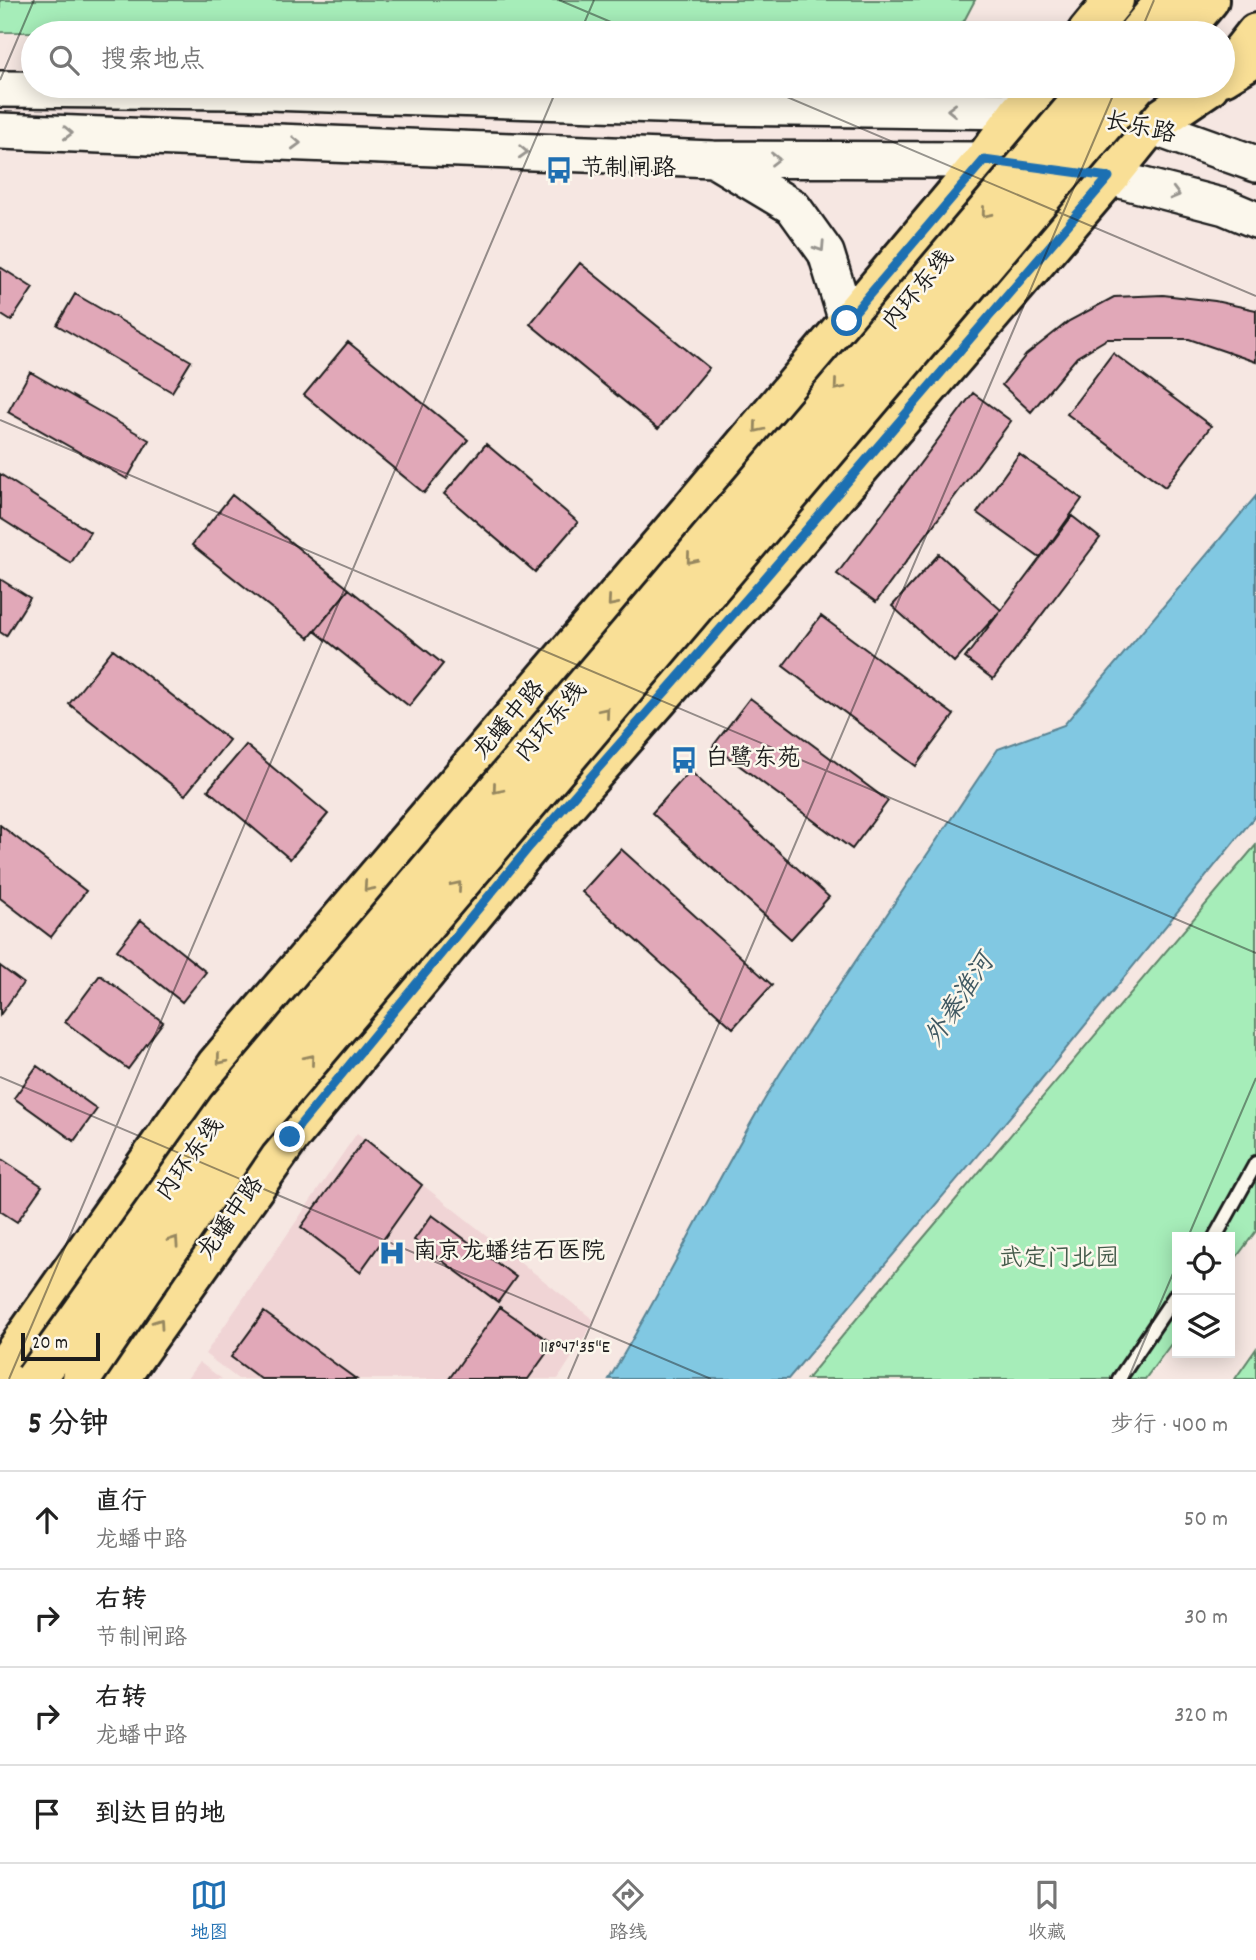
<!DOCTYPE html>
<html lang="zh">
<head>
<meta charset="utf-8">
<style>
  :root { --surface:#fff; --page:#f2f2f2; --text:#222; --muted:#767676; --line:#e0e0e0; --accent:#1f6fb2 }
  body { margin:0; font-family:Dekko,"LXGW WenKai TC",sans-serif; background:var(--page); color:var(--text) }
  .controls { position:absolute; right:21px; bottom:21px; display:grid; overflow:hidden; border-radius:0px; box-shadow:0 4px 18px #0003 }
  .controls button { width:63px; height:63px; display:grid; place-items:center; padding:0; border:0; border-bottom:2px solid var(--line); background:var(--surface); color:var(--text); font:35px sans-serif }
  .scale { position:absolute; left:21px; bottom:18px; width:79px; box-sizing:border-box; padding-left:7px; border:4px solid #1c1c1c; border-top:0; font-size:19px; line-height:24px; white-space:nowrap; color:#1c1c1c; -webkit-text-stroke:5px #fbf7ec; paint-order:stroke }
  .stop { position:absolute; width:21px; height:21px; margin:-16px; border:5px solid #1f6fb2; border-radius:50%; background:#fff }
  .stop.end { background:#1f6fb2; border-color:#fff; box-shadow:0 2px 7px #0008 }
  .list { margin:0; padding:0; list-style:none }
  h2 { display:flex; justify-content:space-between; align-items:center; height:91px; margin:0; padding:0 28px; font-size:30px }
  h2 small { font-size:23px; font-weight:400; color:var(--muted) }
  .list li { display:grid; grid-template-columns:46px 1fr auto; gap:21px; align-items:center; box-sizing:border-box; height:98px; padding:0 28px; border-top:2px solid var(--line) }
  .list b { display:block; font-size:26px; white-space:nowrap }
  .list p { margin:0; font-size:23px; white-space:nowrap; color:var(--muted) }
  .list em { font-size:23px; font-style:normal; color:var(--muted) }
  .icon { flex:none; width:38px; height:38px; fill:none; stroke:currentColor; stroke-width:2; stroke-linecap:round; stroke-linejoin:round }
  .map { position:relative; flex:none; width:1256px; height:1379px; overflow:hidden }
  .search { position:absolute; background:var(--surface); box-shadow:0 4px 18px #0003; left:21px; right:21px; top:21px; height:77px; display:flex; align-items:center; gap:18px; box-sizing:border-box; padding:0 24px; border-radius:38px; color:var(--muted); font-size:26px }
  .sheet { height:483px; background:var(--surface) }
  nav { display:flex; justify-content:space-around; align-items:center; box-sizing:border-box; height:98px; border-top:2px solid var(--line); background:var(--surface); font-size:19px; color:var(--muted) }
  nav a { display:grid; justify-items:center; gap:4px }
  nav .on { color:var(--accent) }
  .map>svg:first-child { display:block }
</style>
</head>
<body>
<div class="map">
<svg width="1256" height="1379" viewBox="0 0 1256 1379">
  <rect width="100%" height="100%" fill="#f6e7e2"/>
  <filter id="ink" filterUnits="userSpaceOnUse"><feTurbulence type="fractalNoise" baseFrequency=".0143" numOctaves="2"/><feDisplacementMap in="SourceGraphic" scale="14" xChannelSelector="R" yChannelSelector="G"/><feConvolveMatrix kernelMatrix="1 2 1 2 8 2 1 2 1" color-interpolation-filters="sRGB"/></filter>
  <g filter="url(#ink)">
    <!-- built -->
    <path fill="#f0d4d5" d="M 357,1133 L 595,1321 L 558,1379 L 238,1379 L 205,1354 Z
      M 199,1362 L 222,1379 L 187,1379 Z"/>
    <!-- green -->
    <path fill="#a6edb9" stroke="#61846a" stroke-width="2" d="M 0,0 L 975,0 L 964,21 L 945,33 L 0,32 Z
      M 1256,845 L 1256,1231 L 1230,1266 L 1230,1237 L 1177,1237 L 1177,1336 L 1145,1379 L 807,1379 L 914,1249 Z
      M 1256,1349 L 1256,1379 L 1235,1379 Z"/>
    <!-- water -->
    <path fill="#81c8e2" stroke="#598393" stroke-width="2" d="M 1256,496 L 1256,815 L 1030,1093 L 788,1379 L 609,1379 C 670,1279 719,1172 781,1072 L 998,749 L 1064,725 Z"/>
    <!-- building -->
    <path fill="#e1a8b8" stroke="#1c1c1c" stroke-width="2" d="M 580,263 L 709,368 L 658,429 L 530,324 Z
      M 0,267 L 33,288 L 11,321 L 0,314 Z
      M 75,294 L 191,361 L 172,392 L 57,325 Z
      M 1163,295 L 1215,301 L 1256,310 L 1256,362 L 1189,339 L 1107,339 L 1077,357 L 1031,412 L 1002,385 L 1026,355 L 1069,321 L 1114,297 Z
      M 348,342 L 468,440 L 424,493 L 304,395 Z
      M 1113,353 L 1211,426 L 1165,487 L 1067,414 Z
      M 30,372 L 149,440 L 127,479 L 8,412 Z
      M 973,393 L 1011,421 L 876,602 L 837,574 Z
      M 486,444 L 578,522 L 535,572 L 444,494 Z
      M 1019,454 L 1082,499 L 1040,558 L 977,513 Z
      M 0,474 L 90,532 L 71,563 L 0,518 Z
      M 232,495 L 349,589 L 309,638 L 192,545 Z
      M 1072,516 L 1100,538 L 993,679 L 965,658 Z
      M 939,554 L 1001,610 L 954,662 L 892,606 Z
      M 0,579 L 30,598 L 6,636 L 0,632 Z
      M 349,589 L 443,664 L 409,706 L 315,631 Z
      M 821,616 L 954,715 L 916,766 L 783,666 Z
      M 113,649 L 229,740 L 185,795 L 69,704 Z
      M 750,698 L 888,801 L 852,849 L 713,746 Z
      M 246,745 L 328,814 L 290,859 L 208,790 Z
      M 690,771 L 829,897 L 791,939 L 652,813 Z
      M 0,825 L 86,891 L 51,937 L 0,898 Z
      M 621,849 L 772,985 L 733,1028 L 582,892 Z
      M 141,920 L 206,972 L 182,1002 L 117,950 Z
      M 0,966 L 23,983 L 0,1015 Z
      M 100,975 L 163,1022 L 128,1069 L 65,1022 Z
      M 37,1066 L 97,1109 L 74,1141 L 14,1098 Z
      M 365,1139 L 422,1185 L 360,1272 L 301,1227 Z
      M 0,1158 L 42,1186 L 17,1222 L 0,1211 Z
      M 432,1215 L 516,1277 L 498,1302 L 414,1240 Z
      M 500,1307 L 553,1344 L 528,1379 L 449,1379 Z
      M 264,1312 L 356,1379 L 261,1379 L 231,1357 Z"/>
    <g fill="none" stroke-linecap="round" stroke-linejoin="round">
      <defs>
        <path id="lane" d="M 1215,1237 L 1256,1163
          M 1119,1379 L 1177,1293"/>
        <path id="secondary" d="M 0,89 L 236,91 L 718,107 L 1020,111 L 1043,114
          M 1126,123 L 1150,126 L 1256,164
          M 0,131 L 713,159 L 984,160 L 1008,163
          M 713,159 L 793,207 L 826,253 L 847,321
          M 1084,173 L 1109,177 L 1225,207 L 1256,220"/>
        <path id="primary" d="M 1087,33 L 1114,0
          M 1223,75 L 1256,33
          M 0,1373 L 217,1064 L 685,516 L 984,160 L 1020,111 L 1043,86
          M 119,1379 L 290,1137 L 530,846 L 758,586 L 1109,177 L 1150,126 L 1209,86"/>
        <path id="highway" d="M 1138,33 L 1166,0
          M 1181,33 L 1209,0
          M 1223,76 L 1256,56"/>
      </defs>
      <!-- lane casing -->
      <use href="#lane" stroke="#1c1c1c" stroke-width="18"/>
      <!-- secondary casing -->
      <use href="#secondary" stroke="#1c1c1c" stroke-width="40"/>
      <!-- primary casing -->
      <use href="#primary" stroke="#1c1c1c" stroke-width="44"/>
      <!-- highway casing -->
      <use href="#highway" stroke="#1c1c1c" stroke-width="44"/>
      <!-- lane -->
      <use href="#lane" stroke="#fbf7ec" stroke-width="12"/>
      <!-- secondary -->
      <use href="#secondary" stroke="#fbf7ec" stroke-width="35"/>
      <!-- primary -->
      <use href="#primary" stroke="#f9df96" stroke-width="38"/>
      <!-- highway -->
      <use href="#highway" stroke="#f9df96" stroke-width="38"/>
      <defs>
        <path id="highway-bridge" d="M 35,1379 L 227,1109 L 1093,86
          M 81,1379 L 247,1134 L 1136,86"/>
      </defs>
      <!-- highway-bridge casing -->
      <use href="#highway-bridge" stroke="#1c1c1c" stroke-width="44" stroke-linecap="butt"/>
      <!-- highway-bridge -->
      <use href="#highway-bridge" stroke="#f9df96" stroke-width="38"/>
    </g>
    <!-- one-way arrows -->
    <defs><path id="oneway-chevron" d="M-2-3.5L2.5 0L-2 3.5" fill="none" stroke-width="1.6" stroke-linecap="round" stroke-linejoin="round" transform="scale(1.75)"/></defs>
    <g stroke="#97948e">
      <use href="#oneway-chevron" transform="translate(952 110) rotate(-179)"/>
      <use href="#oneway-chevron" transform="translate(68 133) rotate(2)"/>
      <use href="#oneway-chevron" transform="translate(296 143) rotate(2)"/>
      <use href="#oneway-chevron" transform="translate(523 152) rotate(2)"/>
      <use href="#oneway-chevron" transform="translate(775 159)"/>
      <use href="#oneway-chevron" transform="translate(1175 194) rotate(15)"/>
      <use href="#oneway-chevron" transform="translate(820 247) rotate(57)"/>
    </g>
    <g stroke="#96875f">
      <use href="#oneway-chevron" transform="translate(986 213) rotate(130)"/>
      <use href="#oneway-chevron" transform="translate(838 386) rotate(130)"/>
      <use href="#oneway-chevron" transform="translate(758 428) rotate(130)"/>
      <use href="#oneway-chevron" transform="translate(691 559) rotate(130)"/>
      <use href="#oneway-chevron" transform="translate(612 602) rotate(131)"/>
      <use href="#oneway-chevron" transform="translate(605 712) rotate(-50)"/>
      <use href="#oneway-chevron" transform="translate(497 789) rotate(130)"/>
      <use href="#oneway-chevron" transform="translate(457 886) rotate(-50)"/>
      <use href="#oneway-chevron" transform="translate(368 887) rotate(131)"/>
      <use href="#oneway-chevron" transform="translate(310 1059) rotate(-50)"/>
      <use href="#oneway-chevron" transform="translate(221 1060) rotate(129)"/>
      <use href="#oneway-chevron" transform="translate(174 1241) rotate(-56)"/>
      <use href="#oneway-chevron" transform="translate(159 1323) rotate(-55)"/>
    </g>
  </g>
  <g fill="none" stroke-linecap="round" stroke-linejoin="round" filter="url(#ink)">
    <!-- route -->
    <path stroke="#1f6fb2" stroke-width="9" d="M 290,1137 L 530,846 L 758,586 L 1109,177 L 984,160 L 847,321"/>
  </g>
  <!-- ticks -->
  <path fill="none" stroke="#1c1c1c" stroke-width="2" stroke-opacity="0.45" d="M 559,0 L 637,33M 580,33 L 594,0M 1140,33 L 1154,0M 0,80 L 34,0M 761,86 L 1256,296M 0,420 L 1256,953M 0,1077 L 711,1379M 1188,1237 L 1256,1078M 9,1379 L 558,86M 568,1379 L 1117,86M 1128,1379 L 1177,1264"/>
  <!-- icons -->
  <defs>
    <symbol id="bus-bare" viewBox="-9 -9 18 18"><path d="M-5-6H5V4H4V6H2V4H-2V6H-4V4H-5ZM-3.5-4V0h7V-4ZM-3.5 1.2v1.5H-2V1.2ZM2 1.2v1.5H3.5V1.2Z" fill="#1f6fb2" stroke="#fbf7ec" stroke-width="2.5" paint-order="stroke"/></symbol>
    <symbol id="hospital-bare" viewBox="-9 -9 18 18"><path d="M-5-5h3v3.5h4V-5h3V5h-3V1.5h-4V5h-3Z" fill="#1f6fb2" stroke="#fbf7ec" stroke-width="2.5" paint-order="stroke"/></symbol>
  </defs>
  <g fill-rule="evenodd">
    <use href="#bus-bare" x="540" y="151" width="38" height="38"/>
    <use href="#bus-bare" x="665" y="741" width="38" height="38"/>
    <use href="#hospital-bare" x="373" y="1234" width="38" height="38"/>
  </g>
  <g text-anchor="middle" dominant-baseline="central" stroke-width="5" stroke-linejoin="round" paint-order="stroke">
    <!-- street labels -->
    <g font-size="24" fill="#1c1c1c" stroke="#fbf7ec">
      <text transform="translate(1140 129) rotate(12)">长乐路</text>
      <text transform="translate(919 291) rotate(-50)">内环东线</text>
      <text transform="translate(510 721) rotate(-49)">龙蟠中路</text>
      <text transform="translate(552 723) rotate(-50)">内环东线</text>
      <text transform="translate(191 1160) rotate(-54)">内环东线</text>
      <text transform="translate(232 1219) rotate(-55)">龙蟠中路</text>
    </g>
    <!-- poi labels -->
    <g font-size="24" fill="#1c1c1c" stroke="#fbf7ec" text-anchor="start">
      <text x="580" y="170">节制闸路</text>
      <text x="705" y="760">白鹭东苑</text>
      <text x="413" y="1253">南京龙蟠结石医院</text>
    </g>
    <!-- park labels -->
    <g font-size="24" fill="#455b4b" stroke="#fbf7ec">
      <text x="1059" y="1260">武定门北园</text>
    </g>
    <!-- water labels -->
    <g font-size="26" font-style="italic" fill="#3f5861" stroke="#fbf7ec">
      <text transform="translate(961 1001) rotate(-57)">外秦淮河</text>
    </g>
  </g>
  <g font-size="18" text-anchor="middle" fill="#1c1c1c" stroke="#fbf7ec" stroke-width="5" stroke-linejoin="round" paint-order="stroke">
    <text x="575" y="1352">118°47'35"E</text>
  </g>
</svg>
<div class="controls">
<button><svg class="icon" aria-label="locate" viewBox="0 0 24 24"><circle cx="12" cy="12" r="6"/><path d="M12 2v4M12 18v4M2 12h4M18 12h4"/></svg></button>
<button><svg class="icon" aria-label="layers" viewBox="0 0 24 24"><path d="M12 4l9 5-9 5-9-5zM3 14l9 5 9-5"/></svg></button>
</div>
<div class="scale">20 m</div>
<div class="stop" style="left:847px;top:321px"></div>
<div class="stop end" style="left:290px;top:1137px"></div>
<div class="search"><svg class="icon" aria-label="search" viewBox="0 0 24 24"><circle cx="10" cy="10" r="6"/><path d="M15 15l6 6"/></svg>搜索地点</div>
</div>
<section class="sheet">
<h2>5 分钟<small>步行 · 400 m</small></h2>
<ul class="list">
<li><svg class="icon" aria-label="ahead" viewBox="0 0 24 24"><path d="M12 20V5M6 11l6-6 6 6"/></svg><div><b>直行</b><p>龙蟠中路</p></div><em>50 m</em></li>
<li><svg class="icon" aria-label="right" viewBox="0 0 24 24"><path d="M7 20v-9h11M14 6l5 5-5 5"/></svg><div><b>右转</b><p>节制闸路</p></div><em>30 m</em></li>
<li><svg class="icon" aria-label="right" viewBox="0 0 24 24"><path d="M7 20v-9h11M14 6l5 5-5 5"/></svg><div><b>右转</b><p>龙蟠中路</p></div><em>320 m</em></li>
<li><svg class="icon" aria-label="arrive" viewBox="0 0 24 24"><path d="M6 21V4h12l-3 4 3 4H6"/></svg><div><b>到达目的地</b></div></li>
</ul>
</section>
<nav>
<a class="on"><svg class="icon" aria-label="map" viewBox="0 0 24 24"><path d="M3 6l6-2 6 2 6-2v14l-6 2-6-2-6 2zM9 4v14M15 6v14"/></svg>地图</a>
<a><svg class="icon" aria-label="directions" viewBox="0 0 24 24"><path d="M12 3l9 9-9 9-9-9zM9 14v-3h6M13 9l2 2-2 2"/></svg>路线</a>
<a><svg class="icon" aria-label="saved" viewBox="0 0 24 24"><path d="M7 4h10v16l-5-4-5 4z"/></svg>收藏</a>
</nav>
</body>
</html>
